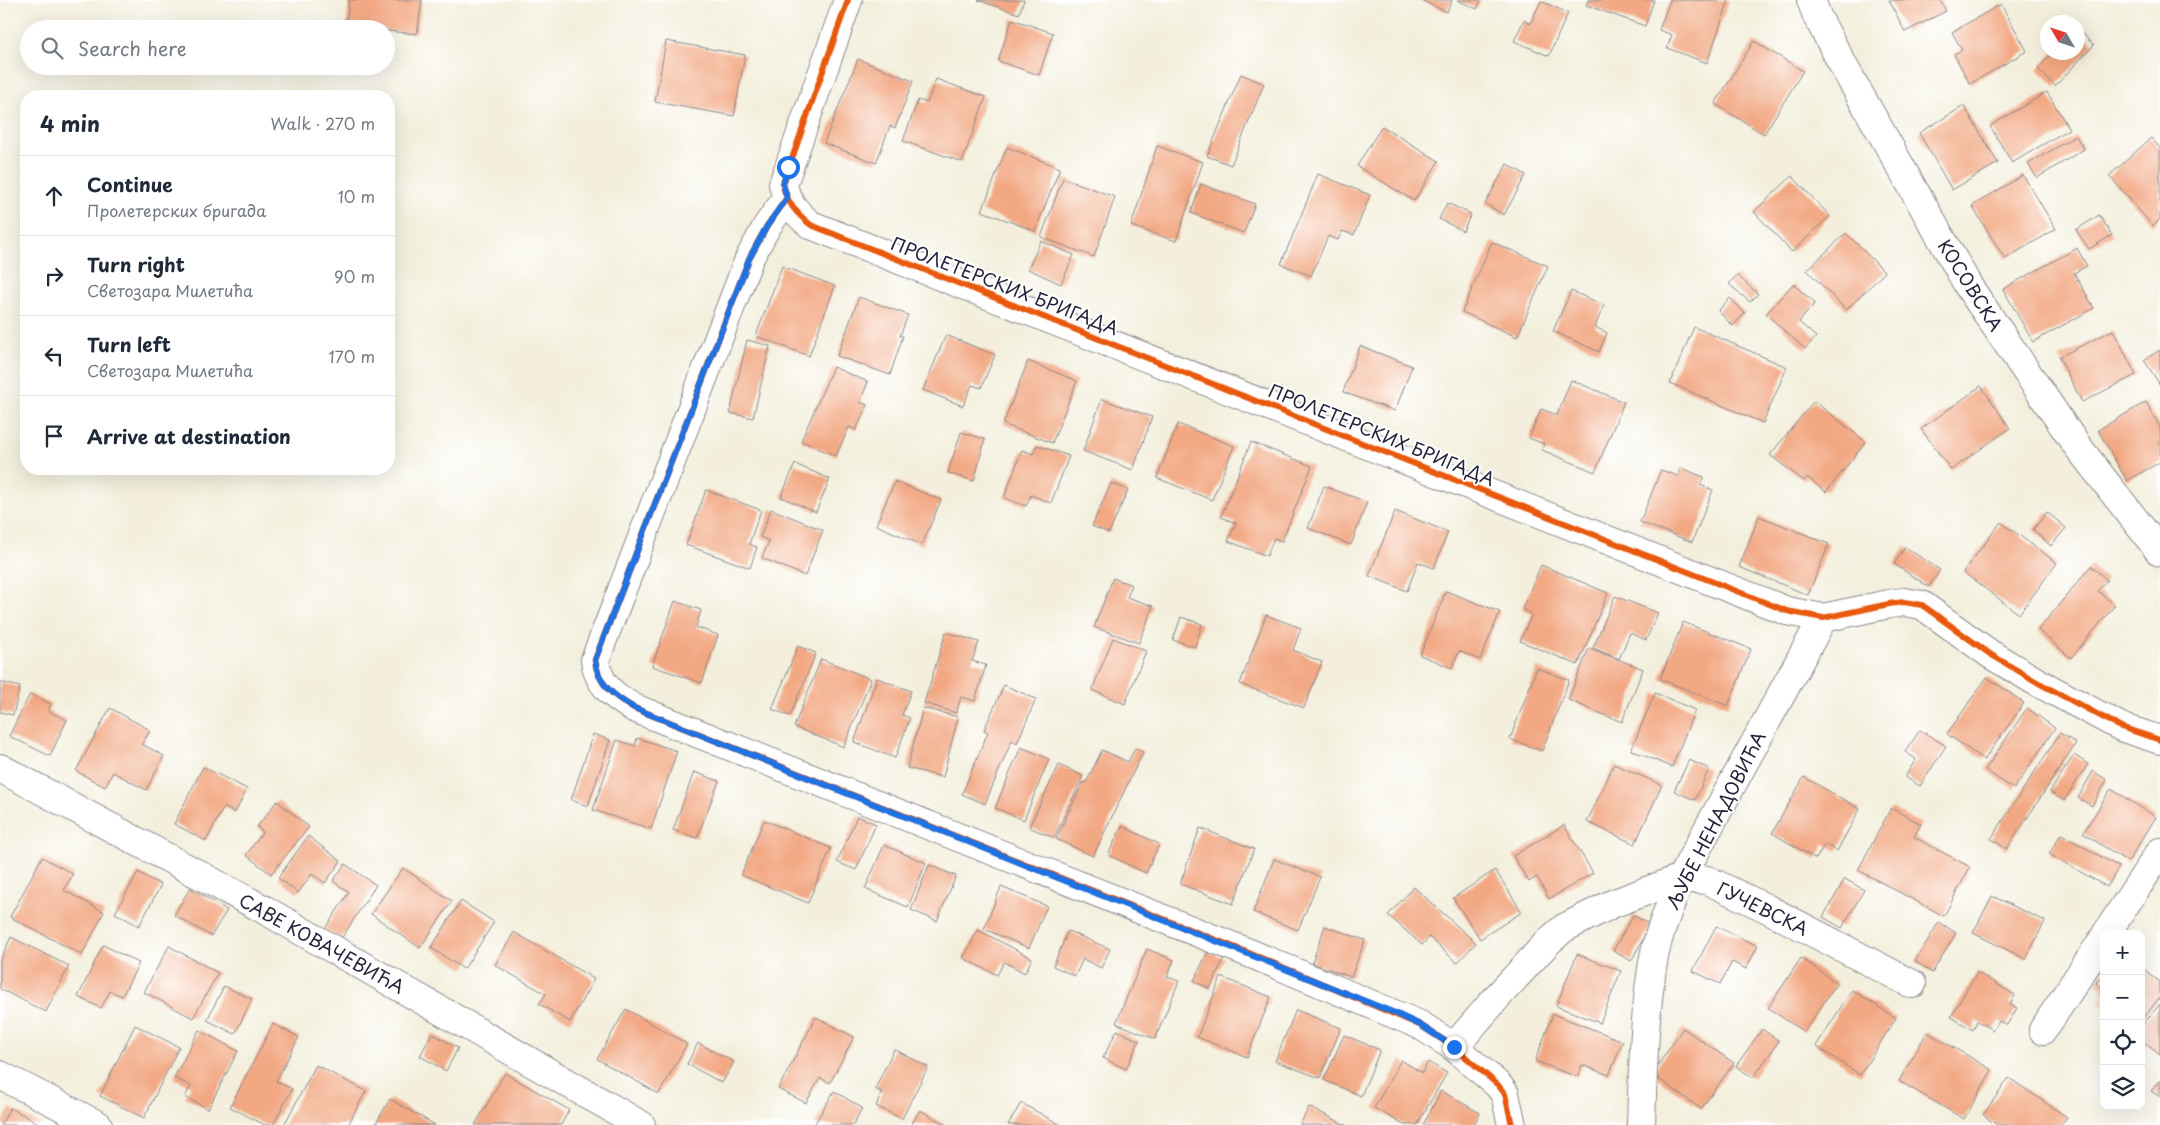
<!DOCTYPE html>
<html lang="en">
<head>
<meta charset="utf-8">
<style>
  :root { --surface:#fff; --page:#f6f6f7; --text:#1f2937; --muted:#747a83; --line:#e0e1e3 }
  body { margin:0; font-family:"Playpen Sans",sans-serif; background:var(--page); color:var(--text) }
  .controls { position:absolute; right:15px; bottom:15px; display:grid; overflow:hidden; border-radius:10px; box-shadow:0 5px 20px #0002 }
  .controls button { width:45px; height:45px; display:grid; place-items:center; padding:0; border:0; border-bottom:1px solid var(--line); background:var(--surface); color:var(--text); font:25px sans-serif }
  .compass { position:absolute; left:2040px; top:15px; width:45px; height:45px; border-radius:50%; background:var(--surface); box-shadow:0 5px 20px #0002; rotate:309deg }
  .stop { position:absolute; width:15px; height:15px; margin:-11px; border:4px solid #1a73e8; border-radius:50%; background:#fff }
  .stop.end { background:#1a73e8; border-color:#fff; box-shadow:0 1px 5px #0008 }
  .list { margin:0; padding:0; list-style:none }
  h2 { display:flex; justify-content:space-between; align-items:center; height:65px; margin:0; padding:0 20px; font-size:21px }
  h2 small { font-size:16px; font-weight:400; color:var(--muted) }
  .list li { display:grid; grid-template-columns:32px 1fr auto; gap:15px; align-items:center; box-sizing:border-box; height:80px; padding:0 20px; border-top:1px solid var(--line) }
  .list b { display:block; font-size:19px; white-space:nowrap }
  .list p { margin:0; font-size:16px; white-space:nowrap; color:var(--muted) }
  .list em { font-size:16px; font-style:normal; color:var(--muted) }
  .icon { flex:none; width:28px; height:28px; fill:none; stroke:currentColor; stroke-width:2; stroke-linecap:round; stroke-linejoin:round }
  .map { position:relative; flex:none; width:2160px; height:1125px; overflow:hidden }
  .search { position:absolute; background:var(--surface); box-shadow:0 5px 20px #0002; left:20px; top:20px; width:375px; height:55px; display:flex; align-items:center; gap:12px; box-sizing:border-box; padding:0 18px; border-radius:28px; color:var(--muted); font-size:19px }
  .panel { position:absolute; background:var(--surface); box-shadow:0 5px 20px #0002; left:20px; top:90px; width:375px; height:385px; border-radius:20px }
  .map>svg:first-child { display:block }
</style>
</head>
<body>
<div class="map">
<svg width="2160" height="1125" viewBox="0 0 2160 1125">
  <rect width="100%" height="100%" fill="#fff"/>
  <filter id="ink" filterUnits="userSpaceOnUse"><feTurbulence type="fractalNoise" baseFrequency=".02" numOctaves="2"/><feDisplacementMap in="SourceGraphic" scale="10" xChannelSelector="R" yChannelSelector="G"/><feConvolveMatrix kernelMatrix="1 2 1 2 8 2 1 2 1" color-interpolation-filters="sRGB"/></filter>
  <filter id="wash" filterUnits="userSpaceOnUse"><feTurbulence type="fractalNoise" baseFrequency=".0096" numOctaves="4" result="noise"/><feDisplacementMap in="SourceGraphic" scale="20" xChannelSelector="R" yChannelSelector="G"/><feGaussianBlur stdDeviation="1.12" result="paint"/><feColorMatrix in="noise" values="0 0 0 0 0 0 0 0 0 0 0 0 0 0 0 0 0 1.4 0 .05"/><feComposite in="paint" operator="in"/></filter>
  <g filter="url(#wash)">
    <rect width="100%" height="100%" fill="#f3efdc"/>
    <g id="blocks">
      <!-- building -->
      <path fill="#f2a883" d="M 349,0 L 422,0 L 417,34 L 386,31 L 386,29 L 346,26 Z
        M 978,0 L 1024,0 L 1019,14 Z
        M 1420,0 L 1452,0 L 1447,12 Z
        M 1457,0 L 1481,0 L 1477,9 Z
        M 1588,0 L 1654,0 L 1645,26 L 1586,5 Z
        M 1670,0 L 1729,0 L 1707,63 L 1667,48 L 1672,35 L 1659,30 Z
        M 1889,0 L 1940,0 L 1946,11 L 1905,32 Z
        M 1541,1 L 1568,13 L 1549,56 L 1514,41 L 1524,20 L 1530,24 Z
        M 2001,4 L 2027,51 L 1970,84 L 1954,54 L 1962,50 L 1952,32 Z
        M 1012,19 L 1053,33 L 1039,75 L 998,61 Z
        M 2078,29 L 2094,45 L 2055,86 L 2038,69 L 2053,52 L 2078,52 Z
        M 666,41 L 745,55 L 734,116 L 655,102 Z
        M 1754,41 L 1803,71 L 1764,134 L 1715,104 Z
        M 858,59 L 913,81 L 895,128 L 890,126 L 876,163 L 824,143 Z
        M 1241,74 L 1264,84 L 1231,165 L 1207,156 Z
        M 936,79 L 986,97 L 962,162 L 903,141 L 918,100 L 927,103 Z
        M 2047,92 L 2069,129 L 2012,163 L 1990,126 Z
        M 1964,106 L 1998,163 L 1952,190 L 1919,133 Z
        M 1382,126 L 1439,161 L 1414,201 L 1357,166 Z
        M 2076,136 L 2084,149 L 2037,178 L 2028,164 Z
        M 2151,138 L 2160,148 L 2160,219 L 2153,226 L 2109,176 Z
        M 1157,146 L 1203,162 L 1176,241 L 1131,226 Z
        M 1007,147 L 1060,168 L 1035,231 L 982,211 Z
        M 1507,164 L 1526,175 L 1504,215 L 1485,204 Z
        M 1318,174 L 1370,195 L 1354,235 L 1342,231 L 1338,240 L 1328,236 L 1311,276 L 1281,264 Z
        M 2023,175 L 2056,229 L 2005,259 L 1972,206 Z
        M 1792,176 L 1830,216 L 1792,252 L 1754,212 Z
        M 1063,178 L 1115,197 L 1094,257 L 1041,237 Z
        M 1201,184 L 1255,204 L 1244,233 L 1191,213 Z
        M 1447,203 L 1471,214 L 1463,231 L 1439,219 Z
        M 2099,215 L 2112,235 L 2089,249 L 2076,230 Z
        M 1846,233 L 1885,272 L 1846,310 L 1807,270 Z
        M 1041,241 L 1074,255 L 1061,284 L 1028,269 Z
        M 1492,242 L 1548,266 L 1517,337 L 1462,312 Z
        M 2077,248 L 2087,266 L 2074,273 L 2094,308 L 2033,342 L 2003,289 Z
        M 782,266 L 835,286 L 809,356 L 756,336 Z
        M 1737,275 L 1758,294 L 1750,302 L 1729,284 Z
        M 1793,284 L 1815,303 L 1799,322 L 1816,337 L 1805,349 L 1766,314 Z
        M 1571,291 L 1604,305 L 1595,327 L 1607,333 L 1599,352 L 1553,331 Z
        M 859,297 L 908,315 L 900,336 L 903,336 L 890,375 L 837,356 Z
        M 1730,298 L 1745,313 L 1733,326 L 1718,311 Z
        M 1694,327 L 1787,367 L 1763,423 L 1670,383 Z
        M 2113,330 L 2136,375 L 2082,402 L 2059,357 Z
        M 946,335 L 995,355 L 981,388 L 972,385 L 963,406 L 923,390 Z
        M 747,340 L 770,346 L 753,418 L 730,413 Z
        M 1360,346 L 1412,366 L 1395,411 L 1343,392 Z
        M 2160,350 L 2160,385 L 2144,360 Z
        M 1028,361 L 1077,381 L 1052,443 L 1003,424 Z
        M 833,367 L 868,382 L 860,402 L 867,405 L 856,430 L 849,427 L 836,456 L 801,441 Z
        M 1571,380 L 1624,402 L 1595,472 L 1542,450 L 1544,444 L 1529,438 L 1541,409 L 1557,415 Z
        M 1981,386 L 2010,428 L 1951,470 L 1921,429 Z
        M 1102,399 L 1152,417 L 1133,470 L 1083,451 Z
        M 1814,401 L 1866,442 L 1826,492 L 1807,477 L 1804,481 L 1770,455 Z
        M 2146,402 L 2160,427 L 2160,462 L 2127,481 L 2098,430 Z
        M 1178,424 L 1234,446 L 1212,500 L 1157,478 Z
        M 961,432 L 985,439 L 974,481 L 948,473 Z
        M 1251,442 L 1312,466 L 1282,541 L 1274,538 L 1267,556 L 1228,541 L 1236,523 L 1221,517 Z
        M 1037,445 L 1069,456 L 1051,503 L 1031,495 L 1026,506 L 1004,498 L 1022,450 L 1033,454 Z
        M 795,464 L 830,479 L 816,512 L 781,497 Z
        M 1681,468 L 1704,477 L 1700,485 L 1713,490 L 1692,542 L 1640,522 L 1661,470 L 1678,476 Z
        M 895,481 L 941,500 L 922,545 L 876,525 Z
        M 1111,483 L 1128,490 L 1109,533 L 1092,526 Z
        M 1324,486 L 1367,502 L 1351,545 L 1308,528 Z
        M 706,490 L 761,510 L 749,544 L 757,547 L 750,568 L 686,545 Z
        M 771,509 L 823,530 L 805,576 L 762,558 L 769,541 L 760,537 Z
        M 1395,511 L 1448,532 L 1434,568 L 1418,562 L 1407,591 L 1369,576 Z
        M 2047,512 L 2066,528 L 2051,546 L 2033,530 Z
        M 1759,516 L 1829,544 L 1808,595 L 1739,567 Z
        M 2001,522 L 2057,563 L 2019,614 L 1963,572 Z
        M 1905,547 L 1940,570 L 1929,587 L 1894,564 Z
        M 1541,565 L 1608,593 L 1578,665 L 1520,641 L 1532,614 L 1522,609 Z
        M 2091,566 L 2107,580 L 2098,591 L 2115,605 L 2071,658 L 2038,630 Z
        M 1113,578 L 1132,585 L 1127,597 L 1153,606 L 1139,643 L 1094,627 Z
        M 1446,591 L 1500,612 L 1480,660 L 1459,651 L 1452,668 L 1420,655 Z
        M 1615,596 L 1658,613 L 1646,640 L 1630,633 L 1619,659 L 1593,648 Z
        M 675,601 L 701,610 L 696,627 L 718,635 L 702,683 L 652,666 Z
        M 1266,615 L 1301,628 L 1293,650 L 1322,662 L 1304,708 L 1240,684 Z
        M 1181,617 L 1202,624 L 1195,647 L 1173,640 Z
        M 1683,622 L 1751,649 L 1728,706 L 1660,679 Z
        M 946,632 L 979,642 L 972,661 L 986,665 L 975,701 L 961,697 L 956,713 L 924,703 Z
        M 1113,638 L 1146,651 L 1125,704 L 1092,690 Z
        M 798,646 L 816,653 L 790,716 L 772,709 Z
        M 1589,648 L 1643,669 L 1622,722 L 1568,700 Z
        M 821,659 L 871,679 L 844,747 L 794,727 Z
        M 1537,668 L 1569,680 L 1542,751 L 1510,739 Z
        M 1987,677 L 2024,703 L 1984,760 L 1947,734 Z
        M 877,678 L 911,691 L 902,715 L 910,718 L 895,758 L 854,742 Z
        M 0,682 L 20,687 L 13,715 L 0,712 Z
        M 1004,685 L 1036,699 L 1017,743 L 1012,740 L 985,804 L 962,794 L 988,732 L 984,730 Z
        M 1655,693 L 1695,710 L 1672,767 L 1631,750 Z
        M 30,694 L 51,704 L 48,711 L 67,720 L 50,756 L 9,736 Z
        M 110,708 L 150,730 L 142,744 L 164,756 L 146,790 L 113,772 L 105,787 L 76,771 Z
        M 923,708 L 958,717 L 943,777 L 907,768 Z
        M 2027,708 L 2055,728 L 2014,789 L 1985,770 Z
        M 1920,730 L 1946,746 L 1920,786 L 1905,777 L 1916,759 L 1905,752 Z
        M 2060,733 L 2076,743 L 2007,849 L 1991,839 Z
        M 593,734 L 610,740 L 588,806 L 571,800 Z
        M 637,738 L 677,751 L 651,829 L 593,810 L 617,740 L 635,746 Z
        M 1021,747 L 1049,759 L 1024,820 L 995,808 Z
        M 1135,748 L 1143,752 L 1093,856 L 1056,839 L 1083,782 L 1086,783 L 1102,750 L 1128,762 Z
        M 2074,755 L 2088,764 L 2064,801 L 2050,792 Z
        M 1689,760 L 1709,769 L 1695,800 L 1674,791 Z
        M 1614,764 L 1662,785 L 1635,844 L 1587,822 Z
        M 1059,765 L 1083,776 L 1054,838 L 1029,827 Z
        M 203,767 L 247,789 L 235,813 L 224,807 L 206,841 L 174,824 Z
        M 2093,771 L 2107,780 L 2092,806 L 2078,798 Z
        M 694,772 L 719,781 L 697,838 L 673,830 Z
        M 1804,777 L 1860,809 L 1837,851 L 1825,844 L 1816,859 L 1772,833 Z
        M 2111,789 L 2156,817 L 2128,862 L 2083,833 Z
        M 277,801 L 309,827 L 271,874 L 246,855 L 263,832 L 257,827 Z
        M 1891,808 L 1921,824 L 1914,837 L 1970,867 L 1944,916 L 1858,870 Z
        M 857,816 L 876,824 L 856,870 L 837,862 Z
        M 764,820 L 831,848 L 808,903 L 741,875 Z
        M 1564,825 L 1593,873 L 1549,899 L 1537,877 L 1529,882 L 1513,856 Z
        M 1122,826 L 1159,844 L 1146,873 L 1108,855 Z
        M 1200,828 L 1254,849 L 1233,904 L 1180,884 Z
        M 2061,834 L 2119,867 L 2107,887 L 2049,854 Z
        M 308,836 L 341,861 L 325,883 L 312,874 L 298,893 L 278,878 Z
        M 884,845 L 926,863 L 908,907 L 865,889 Z
        M 42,857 L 73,874 L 64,890 L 104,912 L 82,955 L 10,917 Z
        M 1274,859 L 1320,877 L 1298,930 L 1253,912 Z
        M 345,864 L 376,885 L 341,939 L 325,929 L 349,892 L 333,881 Z
        M 929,865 L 956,876 L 937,921 L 911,910 Z
        M 403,868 L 452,901 L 420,948 L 371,914 Z
        M 1495,870 L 1522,912 L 1480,939 L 1453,898 Z
        M 138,872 L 161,885 L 139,926 L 115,913 Z
        M 1845,879 L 1864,890 L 1842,928 L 1823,917 Z
        M 1001,887 L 1047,906 L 1029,948 L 984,929 Z
        M 1414,887 L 1476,943 L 1457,963 L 1429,937 L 1422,945 L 1388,915 Z
        M 190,888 L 227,910 L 211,936 L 174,915 Z
        M 1992,896 L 2045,921 L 2026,959 L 1973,933 Z
        M 461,901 L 494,922 L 464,969 L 431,948 Z
        M 1633,915 L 1651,925 L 1631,961 L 1613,951 Z
        M 1939,922 L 1956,933 L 1932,973 L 1915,961 Z
        M 1325,926 L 1365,940 L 1351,977 L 1312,963 Z
        M 1716,926 L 1758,946 L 1746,969 L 1732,962 L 1720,984 L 1693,971 Z
        M 978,930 L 1032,958 L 1025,973 L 1004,962 L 997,975 L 963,958 Z
        M 1068,931 L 1110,949 L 1101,968 L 1083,959 L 1075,976 L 1053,966 Z
        M 514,932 L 594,979 L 570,1022 L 539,1004 L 546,994 L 495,965 Z
        M 11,937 L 69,966 L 46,1012 L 0,989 L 0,960 Z
        M 103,945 L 139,963 L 122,996 L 110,991 L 101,1008 L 78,997 Z
        M 169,946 L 218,973 L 193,1018 L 144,992 Z
        M 1147,949 L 1174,960 L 1167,977 L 1179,981 L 1155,1039 L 1116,1023 Z
        M 1208,951 L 1224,958 L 1210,989 L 1194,981 Z
        M 1577,954 L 1621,971 L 1600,1023 L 1556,1006 Z
        M 1801,958 L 1837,983 L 1804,1032 L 1768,1008 Z
        M 2141,967 L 2160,982 L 2160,997 L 2141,1021 Z
        M 1977,972 L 2015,995 L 2010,1004 L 2017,1008 L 2007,1025 L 1999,1021 L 1993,1030 L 1977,1021 L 1973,1030 L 1951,1017 Z
        M 2104,972 L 2104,1007 L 2101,1005 L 2102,988 L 2096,983 Z
        M 1221,977 L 1271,997 L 1247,1057 L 1197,1037 Z
        M 224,986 L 252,999 L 235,1034 L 207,1020 Z
        M 1852,990 L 1896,1018 L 1860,1075 L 1816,1046 Z
        M 2160,1004 L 2160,1055 L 2141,1040 L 2141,1027 Z
        M 626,1009 L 687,1044 L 659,1094 L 597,1059 Z
        M 1296,1010 L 1341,1028 L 1320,1078 L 1275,1061 Z
        M 1553,1014 L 1623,1041 L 1609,1075 L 1582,1065 L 1577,1077 L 1535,1061 Z
        M 816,1017 L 854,1037 L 830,1083 L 820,1078 L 806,1103 L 778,1089 Z
        M 273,1024 L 299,1037 L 276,1081 L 292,1089 L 273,1125 L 265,1125 L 230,1107 Z
        M 135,1025 L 179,1047 L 144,1118 L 100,1096 Z
        M 1683,1028 L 1734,1063 L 1701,1109 L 1652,1074 Z
        M 1762,1029 L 1779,1041 L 1753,1078 L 1736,1066 Z
        M 199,1030 L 238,1051 L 208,1109 L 185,1097 L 191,1086 L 174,1078 Z
        M 1117,1030 L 1139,1041 L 1126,1069 L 1103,1058 Z
        M 1927,1032 L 1992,1070 L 1964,1119 L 1899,1081 Z
        M 432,1033 L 458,1048 L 446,1071 L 420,1056 Z
        M 1344,1035 L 1380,1050 L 1361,1096 L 1324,1080 Z
        M 698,1043 L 734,1062 L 722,1083 L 687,1064 Z
        M 894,1049 L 928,1067 L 902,1119 L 876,1106 L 882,1092 L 875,1089 Z
        M 1401,1060 L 1422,1073 L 1428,1062 L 1447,1073 L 1417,1125 L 1404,1125 L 1374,1108 Z
        M 316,1065 L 366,1091 L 348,1125 L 284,1125 Z
        M 505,1073 L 569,1110 L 561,1125 L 475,1125 Z
        M 2009,1078 L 2067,1117 L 2061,1125 L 1997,1125 L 1983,1115 Z
        M 2160,1080 L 2160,1097 L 2151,1091 Z
        M 834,1091 L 862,1108 L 853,1125 L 814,1125 Z
        M 1441,1091 L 1480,1113 L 1474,1125 L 1423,1125 Z
        M 390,1099 L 435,1125 L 375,1125 Z
        M 1021,1103 L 1061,1125 L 1008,1125 Z
        M 1309,1107 L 1346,1125 L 1300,1125 Z
        M 10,1108 L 42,1125 L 1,1125 Z
        M 920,1110 L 946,1125 L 911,1125 Z"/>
    </g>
  </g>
  <g filter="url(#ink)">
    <use href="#blocks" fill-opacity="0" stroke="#8a888c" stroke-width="1"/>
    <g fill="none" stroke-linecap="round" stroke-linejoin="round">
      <defs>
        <path id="street" d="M 848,0 L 783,184 C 786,202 797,214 811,225 L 1787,611 L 1823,618 L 1889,604 L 1904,602 L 1922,605 L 1990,654 L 2037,682 L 2121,727 L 2160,740
          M 1811,0 L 1817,16 L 1844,67 L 1969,287 L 2075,443 L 2160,552
          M 787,198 L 767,226 L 749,259 L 595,660 C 598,684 613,696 634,708 L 1254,955 L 1420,1025 L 1454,1047 L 1498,1085 L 1505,1094 L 1512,1125
          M 0,768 L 263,909 L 641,1125
          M 2106,934 L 2160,852
          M 2043,1030 L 2104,938
          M 1454,1047 L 1498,996 L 1548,942 L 1564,928 L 1612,904 L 1681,878 L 1707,880 L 1764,907 L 1912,984
          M 0,1075 L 98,1125
          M 1641,1125 C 1643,1069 1644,1012 1654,957 C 1659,930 1671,903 1681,878 L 1823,618"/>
      </defs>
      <!-- street casing -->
      <use href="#street" stroke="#8a888c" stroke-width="30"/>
      <!-- street -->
      <use href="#street" stroke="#fff" stroke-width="28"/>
      <defs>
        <path id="cycleway" d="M 848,0 L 783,184 C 786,202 797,214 811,225 L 1787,611 L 1823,618 L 1889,604 L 1904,602 L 1922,605 L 1990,654 L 2037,682 L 2121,727 L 2160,740
          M 787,198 L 767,226 L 749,259 L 595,660 C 598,684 613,696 634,708 L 1254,955 L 1420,1025 L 1454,1047 L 1498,1085 L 1505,1094 L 1512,1125"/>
      </defs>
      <!-- cycleway casing -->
      <use href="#cycleway" stroke="#fff" stroke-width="9"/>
      <!-- cycleway -->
      <use href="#cycleway" stroke="#e8590c" stroke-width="6"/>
    </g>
  </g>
  <g fill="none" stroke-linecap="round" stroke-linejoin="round" filter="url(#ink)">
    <!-- route -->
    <path stroke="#1a73e8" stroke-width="6" d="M 788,167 L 783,184 L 787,198 L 767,226 L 749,259 L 595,660 C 598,684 613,696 634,708 L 1395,1013 L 1420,1025 L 1454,1047"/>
  </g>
  <g text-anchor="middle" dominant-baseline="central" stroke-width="4" stroke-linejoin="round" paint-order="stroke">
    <!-- street labels -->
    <g font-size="18" fill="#22223b" stroke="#fff">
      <text transform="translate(1005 285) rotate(21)">ПРОЛЕТЕРСКИХ БРИГАДА</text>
      <text transform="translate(1971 285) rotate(58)">КОСОВСКА</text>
      <text transform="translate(1382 434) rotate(22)">ПРОЛЕТЕРСКИХ БРИГАДА</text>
      <text transform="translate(1715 820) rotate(-63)">ЉУБЕ НЕНАДОВИЋА</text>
      <text transform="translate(1763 908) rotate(26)">ГУЧЕВСКА</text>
      <text transform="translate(322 943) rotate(29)">САВЕ КОВАЧЕВИЋА</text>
    </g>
  </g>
</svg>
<div class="controls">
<button>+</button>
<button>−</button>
<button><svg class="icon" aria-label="locate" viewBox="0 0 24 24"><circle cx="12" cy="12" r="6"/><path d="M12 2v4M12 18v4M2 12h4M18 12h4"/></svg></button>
<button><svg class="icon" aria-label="layers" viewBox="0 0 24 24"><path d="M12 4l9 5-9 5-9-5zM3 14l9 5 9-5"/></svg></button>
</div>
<svg class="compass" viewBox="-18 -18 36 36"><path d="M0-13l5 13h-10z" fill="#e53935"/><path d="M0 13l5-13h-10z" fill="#747a83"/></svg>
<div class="stop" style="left:788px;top:167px"></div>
<div class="stop end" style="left:1454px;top:1047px"></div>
<div class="search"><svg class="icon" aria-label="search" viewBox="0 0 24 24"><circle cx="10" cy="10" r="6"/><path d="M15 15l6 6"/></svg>Search here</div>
<section class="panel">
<h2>4 min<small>Walk · 270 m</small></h2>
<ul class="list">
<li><svg class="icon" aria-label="ahead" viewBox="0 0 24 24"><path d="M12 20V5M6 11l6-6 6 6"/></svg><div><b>Continue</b><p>Пролетерских бригада</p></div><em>10 m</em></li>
<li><svg class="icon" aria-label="right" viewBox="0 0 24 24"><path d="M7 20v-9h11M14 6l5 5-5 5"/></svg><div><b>Turn right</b><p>Светозара Милетића</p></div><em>90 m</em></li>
<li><svg class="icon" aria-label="left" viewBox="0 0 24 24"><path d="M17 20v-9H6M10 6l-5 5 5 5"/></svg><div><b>Turn left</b><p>Светозара Милетића</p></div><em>170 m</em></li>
<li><svg class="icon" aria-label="arrive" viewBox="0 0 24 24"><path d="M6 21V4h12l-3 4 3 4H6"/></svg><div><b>Arrive at destination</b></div></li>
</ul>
</section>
</div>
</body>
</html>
